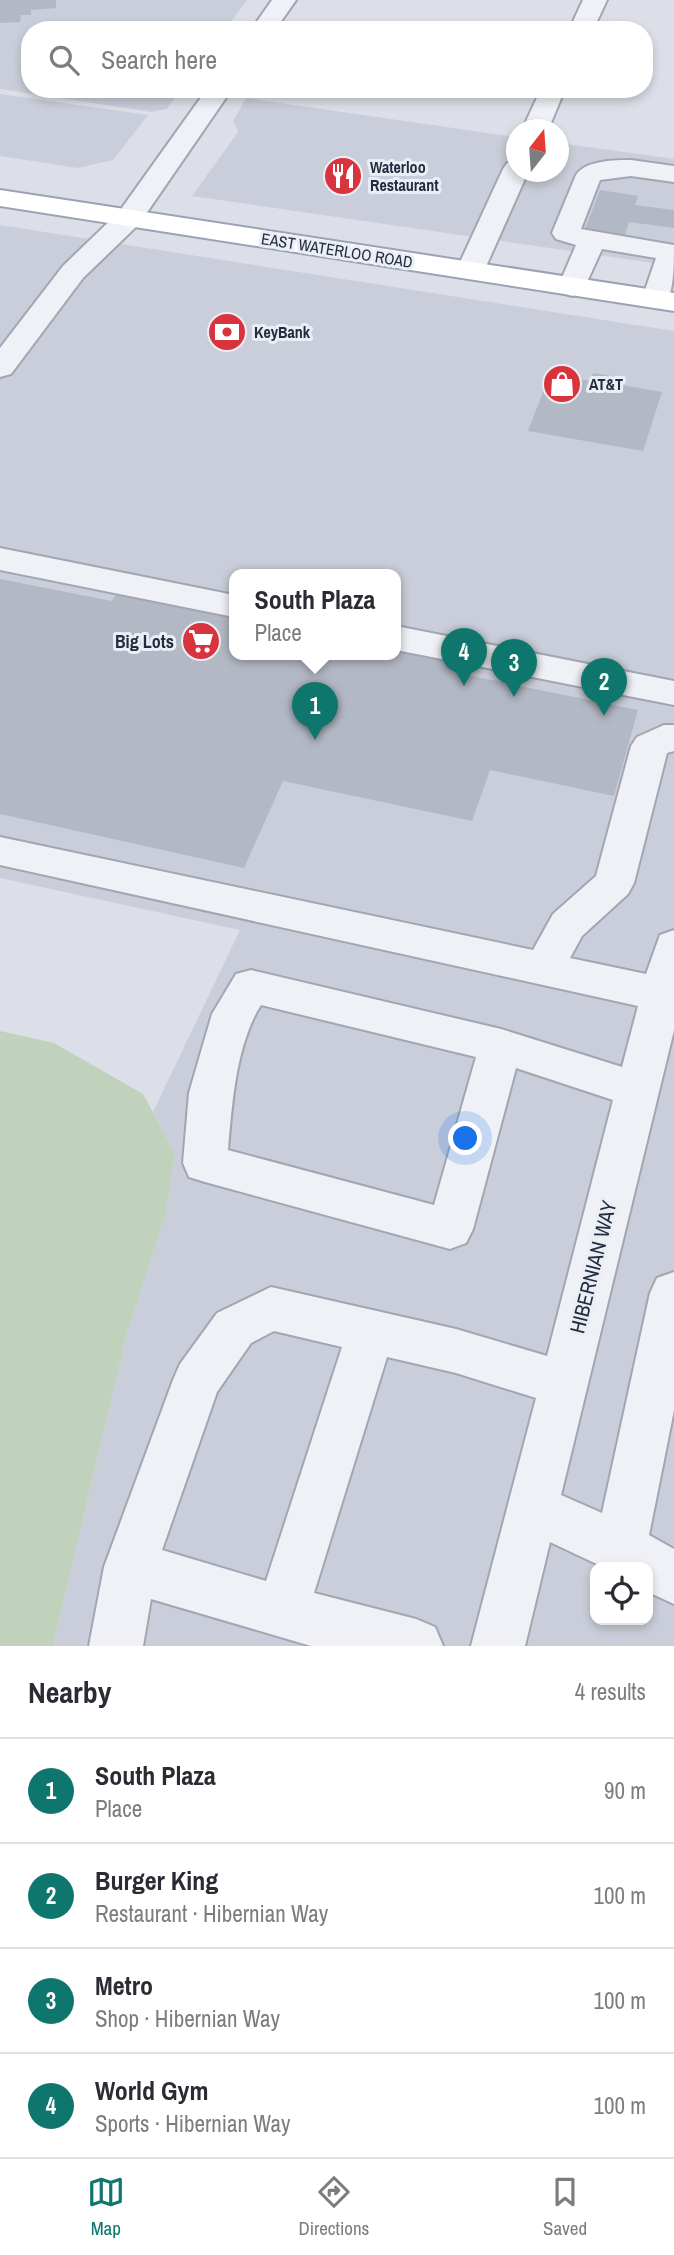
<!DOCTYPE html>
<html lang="en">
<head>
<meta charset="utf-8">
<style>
  :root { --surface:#fff; --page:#f2f2f3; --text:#2b2b33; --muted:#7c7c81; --line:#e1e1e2; --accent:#0f766e }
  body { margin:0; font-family:"Archivo Narrow",sans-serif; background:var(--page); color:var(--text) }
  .controls { position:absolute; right:21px; bottom:21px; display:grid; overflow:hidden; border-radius:14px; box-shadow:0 4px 10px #0003 }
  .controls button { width:63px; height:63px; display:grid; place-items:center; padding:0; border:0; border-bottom:2px solid var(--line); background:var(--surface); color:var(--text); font:35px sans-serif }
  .compass { position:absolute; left:506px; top:119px; width:63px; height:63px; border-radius:50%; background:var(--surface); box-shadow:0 4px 10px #0003; rotate:17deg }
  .you { position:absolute; left:466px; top:1139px; width:24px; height:24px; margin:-18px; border:5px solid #fff; border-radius:50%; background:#1a73e8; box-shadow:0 0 0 10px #1a73e833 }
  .badge { display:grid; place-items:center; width:46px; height:46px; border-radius:50%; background:var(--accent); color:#fff; font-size:23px; font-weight:700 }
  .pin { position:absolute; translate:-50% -58px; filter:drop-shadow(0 2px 4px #0008) }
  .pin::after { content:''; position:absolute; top:37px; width:24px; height:21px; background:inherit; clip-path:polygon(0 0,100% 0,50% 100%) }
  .popup { position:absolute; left:229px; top:569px; width:172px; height:91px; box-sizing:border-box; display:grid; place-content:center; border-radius:14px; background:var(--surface); filter:drop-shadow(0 2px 5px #0005); font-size:23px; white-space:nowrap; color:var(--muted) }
  .popup b { font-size:26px; color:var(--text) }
  .popup::after { content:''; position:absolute; left:50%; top:100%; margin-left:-14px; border:14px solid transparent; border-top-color:var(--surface) }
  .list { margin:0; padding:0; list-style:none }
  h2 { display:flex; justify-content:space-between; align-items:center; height:91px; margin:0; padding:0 28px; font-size:30px }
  h2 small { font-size:23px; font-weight:400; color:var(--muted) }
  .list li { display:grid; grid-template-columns:46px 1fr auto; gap:21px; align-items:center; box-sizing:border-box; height:105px; padding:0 28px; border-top:2px solid var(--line) }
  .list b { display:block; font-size:26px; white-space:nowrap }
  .list p { margin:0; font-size:23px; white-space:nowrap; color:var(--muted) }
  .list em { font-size:23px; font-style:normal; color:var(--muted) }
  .icon { flex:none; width:38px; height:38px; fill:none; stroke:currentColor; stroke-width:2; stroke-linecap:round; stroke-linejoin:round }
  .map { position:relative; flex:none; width:674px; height:1646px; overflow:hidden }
  .search { position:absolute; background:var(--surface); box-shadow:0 4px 10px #0003; left:21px; right:21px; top:21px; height:77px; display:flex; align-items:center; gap:18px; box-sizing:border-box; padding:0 24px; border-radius:28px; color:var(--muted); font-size:26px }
  .sheet { height:511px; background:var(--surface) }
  nav { display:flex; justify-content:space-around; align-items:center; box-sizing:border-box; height:98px; border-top:2px solid var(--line); background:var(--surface); font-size:19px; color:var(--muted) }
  nav a { display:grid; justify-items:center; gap:4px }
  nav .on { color:var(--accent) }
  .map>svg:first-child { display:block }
</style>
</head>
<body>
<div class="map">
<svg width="674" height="1646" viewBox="0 0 674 1646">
  <rect width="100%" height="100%" fill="#dcdfe8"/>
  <!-- built -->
  <path fill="#caceda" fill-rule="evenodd" d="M 0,0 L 247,0 L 225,30 L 30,30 L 30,89 L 181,89 L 167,109 L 152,112 L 0,89 Z
    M 0,94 L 148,115 L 113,160 L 78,168 L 0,156 Z
    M 246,98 L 516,137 L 516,172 L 558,172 L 559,143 L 674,159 L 674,266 L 192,196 L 238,132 L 233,121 Z
    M 0,225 L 674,331 L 674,1646 L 53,1646 L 126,1337 L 165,1216 L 175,1153 L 153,1112 L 240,930 L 0,878 ZM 234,574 L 396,574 L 396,654 L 234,654 ZM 595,1567 L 648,1567 L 648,1620 L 595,1620 Z"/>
  <!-- green -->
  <path fill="#c0d2bc" d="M 0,1031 L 54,1043 L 143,1094 L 175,1153 L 165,1216 L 126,1337 L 53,1646 L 0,1646 Z"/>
  <!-- building -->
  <path fill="#b3b8c5" d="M 0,0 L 56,0 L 56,8 L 31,10 L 31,15 L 21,15 L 20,22 L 0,23 Z
    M 600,190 L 638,196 L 635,205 L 674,210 L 674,228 L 629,222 L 625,235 L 585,229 Z
    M 593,373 L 624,378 L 622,385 L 662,392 L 643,451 L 528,431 L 550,374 L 590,381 Z
    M 0,579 L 112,601 L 117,592 L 234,615 L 234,654 L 396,654 L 396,648 L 457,660 L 452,672 L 638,710 L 614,796 L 490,770 L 472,821 L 283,781 L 244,868 L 0,814 Z"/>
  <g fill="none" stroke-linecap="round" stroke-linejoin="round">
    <defs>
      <path id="minor" d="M 272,0 L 296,0 L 275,30 L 251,30 Z
        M 583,0 L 607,0 L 593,30 L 569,30 Z
        M 207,89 L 232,89 L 139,224 L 83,278 L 11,374 L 0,377 L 0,348 L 63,266 L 119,212 Z
        M 541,89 L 565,89 L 548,130 L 522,130 Z
        M 631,160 L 674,166 L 674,182 L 631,176 L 600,180 L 581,229 L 674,245 C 674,265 674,288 666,305 L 656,308 L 646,305 L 642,299 L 656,258 L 602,249 L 582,293 L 572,296 L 562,293 L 558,287 L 576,245 L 556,239 L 552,233 L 576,175 C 586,160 615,160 631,160 Z
        M 516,161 L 516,172 L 528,172 L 484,271 L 480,277 L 470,279 L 460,277 L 456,271 L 503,169 L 507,163 Z
        M 0,548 L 234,595 L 234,617 L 0,570 Z
        M 396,626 L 674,681 L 674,705 L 396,650 Z
        M 664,725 L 674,725 L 674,751 L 667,753 L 634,883 L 628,894 L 582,936 L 570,958 L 646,974 L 660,935 L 674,930 L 674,1030 L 561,1495 L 602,1513 L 650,1293 L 657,1278 L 674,1272 L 674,1410 L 649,1535 L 674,1549 L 674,1604 L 648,1592 L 648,1567 L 603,1567 L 550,1542 L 525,1646 L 471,1646 L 536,1398 L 456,1373 L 387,1357 L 314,1593 L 416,1619 L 435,1627 L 443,1646 L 311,1646 L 151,1599 L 143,1646 L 89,1646 L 104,1567 L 173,1380 L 180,1364 L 217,1313 L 271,1287 L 456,1329 L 547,1356 L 613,1100 L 516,1068 L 473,1229 L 466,1243 L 450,1249 L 205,1182 L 189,1177 L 183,1163 L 189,1093 L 212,1014 L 236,974 L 251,970 L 501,1029 L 622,1067 L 638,1006 L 0,865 L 0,837 L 533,950 L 553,914 L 596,876 L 631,746 L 637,737 ZM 261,1005 L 476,1057 L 434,1205 L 228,1150 C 232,1104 236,1044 261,1005 ZM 274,1331 L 342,1347 L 266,1581 L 162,1550 L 217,1392 L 251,1343 Z"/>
      <path id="major" d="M 0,190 L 674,293 L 674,311 L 0,206 Z"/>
    </defs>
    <!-- minor casing -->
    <use href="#minor" stroke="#a1a6b2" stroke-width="4"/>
    <!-- major casing -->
    <use href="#major" stroke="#9aa2b4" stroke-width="4"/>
    <!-- minor -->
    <use href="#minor" fill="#eff1f6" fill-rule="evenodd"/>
    <!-- major -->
    <use href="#major" fill="#fff" fill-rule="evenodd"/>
  </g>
  <!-- icons -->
  <defs>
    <symbol id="restaurant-disc" viewBox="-11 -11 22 22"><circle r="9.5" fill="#d9343d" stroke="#ebeef5"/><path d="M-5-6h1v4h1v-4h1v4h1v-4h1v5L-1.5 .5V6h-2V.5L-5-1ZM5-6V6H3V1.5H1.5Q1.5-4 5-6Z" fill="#fff"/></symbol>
    <symbol id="bank-disc" viewBox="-11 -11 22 22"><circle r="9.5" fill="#d9343d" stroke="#ebeef5"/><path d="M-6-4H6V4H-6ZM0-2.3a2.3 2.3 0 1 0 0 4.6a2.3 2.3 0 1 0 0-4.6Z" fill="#fff"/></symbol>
    <symbol id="shop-disc" viewBox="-11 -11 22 22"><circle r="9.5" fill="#d9343d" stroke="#ebeef5"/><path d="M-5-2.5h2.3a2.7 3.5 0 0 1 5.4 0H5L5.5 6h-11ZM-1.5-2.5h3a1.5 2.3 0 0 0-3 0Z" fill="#fff"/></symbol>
    <symbol id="supermarket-disc" viewBox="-11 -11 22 22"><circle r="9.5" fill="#d9343d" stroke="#ebeef5"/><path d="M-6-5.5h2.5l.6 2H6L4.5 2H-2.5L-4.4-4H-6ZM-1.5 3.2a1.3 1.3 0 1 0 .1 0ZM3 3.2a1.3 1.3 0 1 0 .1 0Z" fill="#fff"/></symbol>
  </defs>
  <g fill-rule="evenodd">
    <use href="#restaurant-disc" x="321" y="154" width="44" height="44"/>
    <use href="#bank-disc" x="205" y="310" width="44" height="44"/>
    <use href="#shop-disc" x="540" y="362" width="44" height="44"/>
    <use href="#supermarket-disc" x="179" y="619" width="44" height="44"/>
  </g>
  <g text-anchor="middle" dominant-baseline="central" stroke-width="6" stroke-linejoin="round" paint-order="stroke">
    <!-- far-poi labels -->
    <g font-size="16" font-weight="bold" fill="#242c3f" stroke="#ebeef5" text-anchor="start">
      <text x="370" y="167">Waterloo<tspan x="370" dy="18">Restaurant</tspan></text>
      <text x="254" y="332">KeyBank</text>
      <text x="589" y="384">AT&amp;T</text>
    </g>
    <!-- far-street labels -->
    <g font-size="16" fill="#242c3f" stroke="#ebeef5">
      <text transform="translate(337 250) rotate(9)">EAST WATERLOO ROAD</text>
    </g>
    <!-- poi labels -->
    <g font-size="18" font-weight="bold" fill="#242c3f" stroke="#ebeef5" text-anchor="end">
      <text x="174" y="641">Big Lots</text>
    </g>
    <!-- near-street labels -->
    <g font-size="21" fill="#242c3f" stroke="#ebeef5">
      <text transform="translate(593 1267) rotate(-76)">HIBERNIAN WAY</text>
    </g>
  </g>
</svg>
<div class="controls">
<button><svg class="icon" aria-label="locate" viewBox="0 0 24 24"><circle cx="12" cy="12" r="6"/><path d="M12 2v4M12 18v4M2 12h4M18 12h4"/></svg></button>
</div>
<svg class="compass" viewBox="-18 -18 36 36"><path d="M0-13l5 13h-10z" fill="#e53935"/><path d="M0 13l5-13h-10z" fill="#7c7c81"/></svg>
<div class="you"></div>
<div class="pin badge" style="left:315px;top:740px">1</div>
<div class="popup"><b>South Plaza</b>Place</div>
<div class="pin badge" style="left:604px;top:716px">2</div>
<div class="pin badge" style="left:514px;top:697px">3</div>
<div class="pin badge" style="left:464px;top:686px">4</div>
<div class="search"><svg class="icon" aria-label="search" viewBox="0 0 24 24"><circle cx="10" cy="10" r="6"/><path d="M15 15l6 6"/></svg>Search here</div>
</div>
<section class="sheet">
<h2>Nearby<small>4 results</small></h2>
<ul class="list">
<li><span class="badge">1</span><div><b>South Plaza</b><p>Place</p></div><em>90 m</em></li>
<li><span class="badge">2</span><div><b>Burger King</b><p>Restaurant · Hibernian Way</p></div><em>100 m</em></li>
<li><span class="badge">3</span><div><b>Metro</b><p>Shop · Hibernian Way</p></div><em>100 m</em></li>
<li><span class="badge">4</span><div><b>World Gym</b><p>Sports · Hibernian Way</p></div><em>100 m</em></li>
</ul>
</section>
<nav>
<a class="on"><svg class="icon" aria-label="map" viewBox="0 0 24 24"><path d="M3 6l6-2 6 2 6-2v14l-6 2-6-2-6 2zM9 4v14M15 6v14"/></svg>Map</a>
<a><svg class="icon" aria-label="directions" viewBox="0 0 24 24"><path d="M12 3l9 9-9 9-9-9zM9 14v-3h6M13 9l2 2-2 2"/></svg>Directions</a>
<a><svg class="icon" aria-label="saved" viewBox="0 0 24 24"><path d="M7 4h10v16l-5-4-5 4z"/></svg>Saved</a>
</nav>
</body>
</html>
